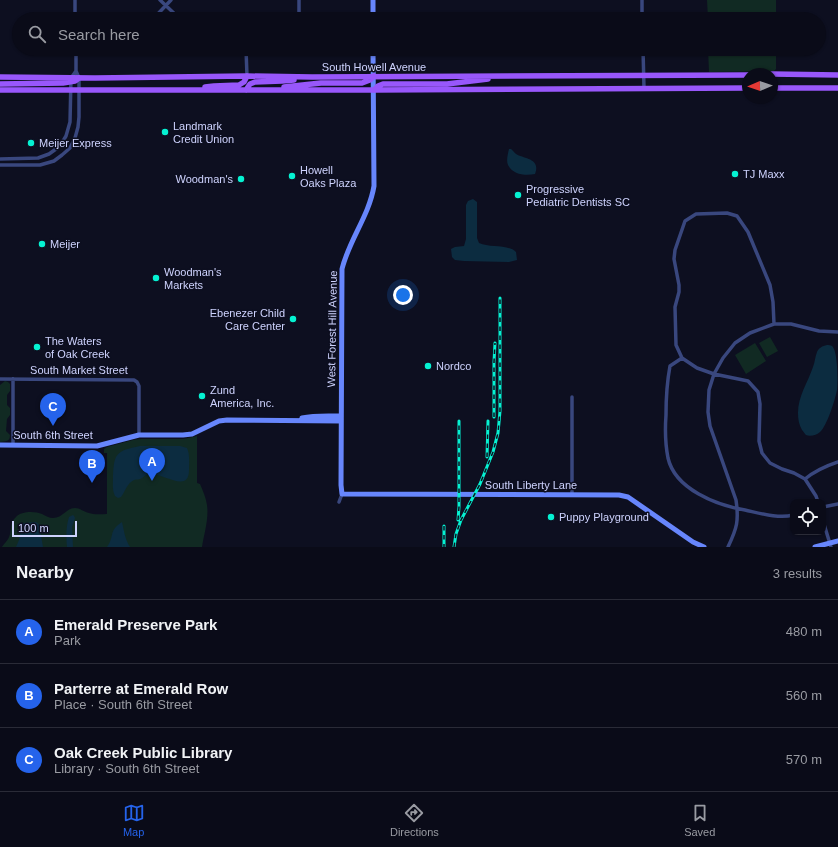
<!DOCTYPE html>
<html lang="en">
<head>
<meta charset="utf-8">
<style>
  :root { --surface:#0a0b18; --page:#181925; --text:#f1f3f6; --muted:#999ba2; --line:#2a2b37; --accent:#2563eb }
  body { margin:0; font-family:Helvetica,sans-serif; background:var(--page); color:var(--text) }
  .controls { position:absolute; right:12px; bottom:12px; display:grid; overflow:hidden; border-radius:8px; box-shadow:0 1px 3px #0004 }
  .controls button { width:36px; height:36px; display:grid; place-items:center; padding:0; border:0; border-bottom:1px solid var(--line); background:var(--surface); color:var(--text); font:20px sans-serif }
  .compass { position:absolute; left:742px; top:68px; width:36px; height:36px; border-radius:50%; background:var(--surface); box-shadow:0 1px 3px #0004; rotate:268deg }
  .scale { position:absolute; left:12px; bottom:10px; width:65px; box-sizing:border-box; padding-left:4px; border:2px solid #ced3fe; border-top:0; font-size:11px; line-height:14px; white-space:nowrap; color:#ced3fe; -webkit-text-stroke:3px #0d0f20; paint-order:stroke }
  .you { position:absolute; left:403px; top:295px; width:14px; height:14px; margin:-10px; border:3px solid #fff; border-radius:50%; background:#1a73e8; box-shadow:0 0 0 6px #1a73e833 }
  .badge { display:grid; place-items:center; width:26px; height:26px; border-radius:50%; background:var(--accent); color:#fff; font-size:13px; font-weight:700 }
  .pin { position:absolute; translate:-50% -33px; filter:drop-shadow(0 1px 2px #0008) }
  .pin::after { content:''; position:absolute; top:21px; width:14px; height:12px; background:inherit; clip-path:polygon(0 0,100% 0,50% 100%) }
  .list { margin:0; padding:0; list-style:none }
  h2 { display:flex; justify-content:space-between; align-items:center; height:52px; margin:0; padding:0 16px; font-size:17px }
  h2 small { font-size:13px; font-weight:400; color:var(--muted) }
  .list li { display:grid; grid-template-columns:26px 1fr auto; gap:12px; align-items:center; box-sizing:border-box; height:64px; padding:0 16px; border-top:1px solid var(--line) }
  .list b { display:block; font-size:15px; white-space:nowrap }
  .list p { margin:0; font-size:13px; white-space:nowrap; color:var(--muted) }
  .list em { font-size:13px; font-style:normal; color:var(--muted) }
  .icon { flex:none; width:22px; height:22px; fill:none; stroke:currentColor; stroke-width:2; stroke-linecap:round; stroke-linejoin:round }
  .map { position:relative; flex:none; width:838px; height:547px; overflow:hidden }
  .search { position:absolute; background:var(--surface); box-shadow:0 1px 3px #0004; left:12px; right:12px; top:12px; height:44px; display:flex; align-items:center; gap:10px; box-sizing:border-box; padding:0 14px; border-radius:22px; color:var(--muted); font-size:15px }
  .sheet { height:244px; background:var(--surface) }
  nav { display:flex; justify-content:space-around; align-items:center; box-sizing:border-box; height:56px; border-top:1px solid var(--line); background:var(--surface); font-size:11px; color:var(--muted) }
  nav a { display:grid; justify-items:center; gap:2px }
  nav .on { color:var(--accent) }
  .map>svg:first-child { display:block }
</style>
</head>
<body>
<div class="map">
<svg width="838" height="547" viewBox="0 0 838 547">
  <rect width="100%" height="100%" fill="#0d0f20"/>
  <!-- green -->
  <path fill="#112a23" d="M 707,0 L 776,0 L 776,19 L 708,19 Z
    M 708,49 L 776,49 L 776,69 L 774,71 L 709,72 Z
    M 770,337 L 778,351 L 767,357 L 759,343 Z
    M 755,343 L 766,361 L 746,374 L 735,355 Z
    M 5,381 L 8,382 L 10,384 L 10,391 L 7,395 L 7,405 L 10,408 L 10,415 L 7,419 L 6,431 L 10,435 C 10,442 6,441 0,442 L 0,385 Z
    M 197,436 L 197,483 L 200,484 C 203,491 206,498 207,505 C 209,519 204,534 202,547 L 2,547 C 4,544 8,540 9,537 C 12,530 9,523 16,517 C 21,511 35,511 42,514 C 46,516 49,518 53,518 C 63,518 66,508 75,508 C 80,508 84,512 89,513 C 94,515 101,514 107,514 L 107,453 L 104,453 L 104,449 L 107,447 L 133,440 L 141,439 L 183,439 L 193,437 Z"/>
  <!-- water -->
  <path fill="#0c2c40" d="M 509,149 L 511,149 C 513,151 514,152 516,154 C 524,159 541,158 535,174 C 526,176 513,175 508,165 C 506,161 508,153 509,149 Z
    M 473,199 L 477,202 L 477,238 L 479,243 C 490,248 508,244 516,252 L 517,260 L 509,262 L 464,261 L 455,260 L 452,257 L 451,249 L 455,247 L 464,246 L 466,239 L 466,205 L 468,201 Z
    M 827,345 C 828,345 831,345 832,346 C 838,351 838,382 837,390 C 835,400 827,426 820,432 C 817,435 810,437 806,435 C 805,434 803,431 802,430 C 799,425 798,419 798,413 C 798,396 808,382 813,367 C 815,362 815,357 817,352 C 819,348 822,346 827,345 Z
    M 140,446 L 180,446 L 187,448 C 190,454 189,463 189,470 C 189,495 161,471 148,474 C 145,475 143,478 140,479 C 137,480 137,479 134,480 C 127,483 125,492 121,497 L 118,498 L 115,496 C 112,490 113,484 113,477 C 114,453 116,451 140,446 Z
    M 73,515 L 74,516 L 75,518 L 72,527 L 73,547 L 67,547 C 66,537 66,526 69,517 Z
    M 36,522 L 39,524 L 43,547 L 16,547 L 19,540 L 22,525 L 24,523 Z
    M 122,522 C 124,531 125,539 130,547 L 107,547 C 115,536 108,531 122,522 Z"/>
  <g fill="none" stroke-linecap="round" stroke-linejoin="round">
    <!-- street -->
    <path stroke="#39477e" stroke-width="3.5" d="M 75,0 L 75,19
      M 160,0 L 180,19
      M 642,0 L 642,19
      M 153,19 L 171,0
      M 298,19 L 299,13 L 299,0
      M 246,49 L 247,76
      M 643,49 L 644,88
      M 0,159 L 38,158 L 49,154 L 56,149 L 63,141 L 66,136 L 70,122 L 71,78 L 76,71
      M 0,165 L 40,165 L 54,161 L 62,155 L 70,148 L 75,138 L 78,127 L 79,117 L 79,78 L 76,71 L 76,49
      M 774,324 L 773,302 L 770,285 L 748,232 L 737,216 L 727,213 L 696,214 L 685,221 L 675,250 L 674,259 L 679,285 L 679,292 L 675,307 L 676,345 L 682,358 L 697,368 L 714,374 L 748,381 L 758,392 L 760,404 L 759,441 L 762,453 L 770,463 L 782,469 L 794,473 L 805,479 L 816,496 L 818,502
      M 682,358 L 670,366 C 667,382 666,398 666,415 C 665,429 665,443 668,458 C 675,489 716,505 745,510 C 759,513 779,519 793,515
      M 0,379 L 134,380 L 137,382 L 139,386 L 139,435
      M 572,397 L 572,495
      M 13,445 L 13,379
      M 805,479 C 815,471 826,466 838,462
      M 339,502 L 342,494
      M 823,507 L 838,504
      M 823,521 L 831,547
      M 728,547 C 737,528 739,521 736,500 L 710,426 L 708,412 L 709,390 L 714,374 L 723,358 L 735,343 L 750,333 L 774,324 L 791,324 L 819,331 L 838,332"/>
    <!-- secondary -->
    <path stroke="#6786fc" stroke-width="5" d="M 373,0 L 373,19
      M 373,49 L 374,186 C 369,216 349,240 342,269 L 341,485 L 342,494 L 619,495 L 628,497 L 693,542 L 704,547
      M 302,418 C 315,415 328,416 341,416
      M 0,445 L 97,446 L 139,435 L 183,435 L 192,434 L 219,421 L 227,420 L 341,421
      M 815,547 L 838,541"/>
    <!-- primary -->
    <path stroke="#9857fb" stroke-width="5.5" d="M 772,74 L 838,75
      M 0,77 L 95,78 L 247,76 L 312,77 L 748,75
      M 0,84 L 63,83 L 75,81 L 79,78
      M 205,87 L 214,86 L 239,85 L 244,82 L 247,76
      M 284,87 L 321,83 L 362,83 L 370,80 L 374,76
      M 772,88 L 838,88
      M 0,90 L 374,90 L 748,88
      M 246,90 L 250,84 L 255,82 L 282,81 L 294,80
      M 374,90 L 378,86 L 383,84 L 447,84 L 488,79"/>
    <defs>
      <path id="rail" d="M 494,417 L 494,362 L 495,343
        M 487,457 L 488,421
        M 458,520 L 459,507 L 459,421
        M 444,526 L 444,547
        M 454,547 L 456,534 L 461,520 L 480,484 L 493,452 L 498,433 L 500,411 L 500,298"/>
    </defs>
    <!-- rail casing -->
    <use href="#rail" stroke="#05f2d2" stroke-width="3"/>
    <!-- rail -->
    <use href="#rail" stroke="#0d0f20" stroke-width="1.5" stroke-dasharray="4.5" stroke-linecap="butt"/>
  </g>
  <!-- markers -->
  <g fill="#05f2d2" stroke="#0d0f20" stroke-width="1.5">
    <circle cx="165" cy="132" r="4"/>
    <circle cx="31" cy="143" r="4"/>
    <circle cx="735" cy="174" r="4"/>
    <circle cx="292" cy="176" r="4"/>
    <circle cx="241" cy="179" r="4"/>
    <circle cx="518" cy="195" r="4"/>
    <circle cx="42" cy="244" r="4"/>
    <circle cx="156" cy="278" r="4"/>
    <circle cx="293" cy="319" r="4"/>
    <circle cx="37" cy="347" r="4"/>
    <circle cx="428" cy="366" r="4"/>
    <circle cx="202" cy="396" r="4"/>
    <circle cx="551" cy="517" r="4"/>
  </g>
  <g text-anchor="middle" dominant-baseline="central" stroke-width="3" stroke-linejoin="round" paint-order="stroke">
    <!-- street labels -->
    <g font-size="11" fill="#ced3fe" stroke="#0d0f20">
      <text x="374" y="67">South Howell Avenue</text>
      <text transform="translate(332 329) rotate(-89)">West Forest Hill Avenue</text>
      <text x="79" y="370">South Market Street</text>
      <text x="53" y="435">South 6th Street</text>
      <text x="531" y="485">South Liberty Lane</text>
    </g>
    <!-- poi labels -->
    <g font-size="11" fill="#ced3fe" stroke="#0d0f20" text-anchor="start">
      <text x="173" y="126">Landmark<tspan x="173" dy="13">Credit Union</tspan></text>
      <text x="39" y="143">Meijer Express</text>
      <text x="300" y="170">Howell<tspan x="300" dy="13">Oaks Plaza</tspan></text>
      <text x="743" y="174">TJ Maxx</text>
      <text x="233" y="179" text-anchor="end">Woodman's</text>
      <text x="526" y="189">Progressive<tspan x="526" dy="13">Pediatric Dentists SC</tspan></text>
      <text x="50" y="244">Meijer</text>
      <text x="164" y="272">Woodman's<tspan x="164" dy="13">Markets</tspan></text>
      <text x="285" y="313" text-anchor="end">Ebenezer Child<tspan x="285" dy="13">Care Center</tspan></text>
      <text x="45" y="341">The Waters<tspan x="45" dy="13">of Oak Creek</tspan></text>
      <text x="436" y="366">Nordco</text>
      <text x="210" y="390">Zund<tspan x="210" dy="13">America, Inc.</tspan></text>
      <text x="559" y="517">Puppy Playground</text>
    </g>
  </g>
</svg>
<div class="controls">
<button><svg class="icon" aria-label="locate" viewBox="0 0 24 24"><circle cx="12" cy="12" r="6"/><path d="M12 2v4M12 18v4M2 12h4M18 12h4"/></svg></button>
</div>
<svg class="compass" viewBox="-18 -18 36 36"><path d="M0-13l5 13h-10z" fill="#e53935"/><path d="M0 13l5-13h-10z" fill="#999ba2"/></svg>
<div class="scale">100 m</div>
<div class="you"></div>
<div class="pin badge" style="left:152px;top:481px">A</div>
<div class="pin badge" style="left:92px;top:483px">B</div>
<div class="pin badge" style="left:53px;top:426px">C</div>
<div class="search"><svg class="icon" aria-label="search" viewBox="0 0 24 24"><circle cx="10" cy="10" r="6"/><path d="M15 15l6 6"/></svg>Search here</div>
</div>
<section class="sheet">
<h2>Nearby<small>3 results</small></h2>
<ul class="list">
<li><span class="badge">A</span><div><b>Emerald Preserve Park</b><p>Park</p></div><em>480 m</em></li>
<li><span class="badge">B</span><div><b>Parterre at Emerald Row</b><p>Place · South 6th Street</p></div><em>560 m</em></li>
<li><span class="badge">C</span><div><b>Oak Creek Public Library</b><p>Library · South 6th Street</p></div><em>570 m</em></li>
</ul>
</section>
<nav>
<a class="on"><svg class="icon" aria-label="map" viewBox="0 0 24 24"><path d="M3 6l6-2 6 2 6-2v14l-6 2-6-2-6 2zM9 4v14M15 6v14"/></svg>Map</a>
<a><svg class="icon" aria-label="directions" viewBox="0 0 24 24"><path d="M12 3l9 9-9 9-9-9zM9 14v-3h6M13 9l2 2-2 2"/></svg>Directions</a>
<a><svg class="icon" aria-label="saved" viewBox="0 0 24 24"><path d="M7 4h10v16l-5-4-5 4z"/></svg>Saved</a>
</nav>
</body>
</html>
